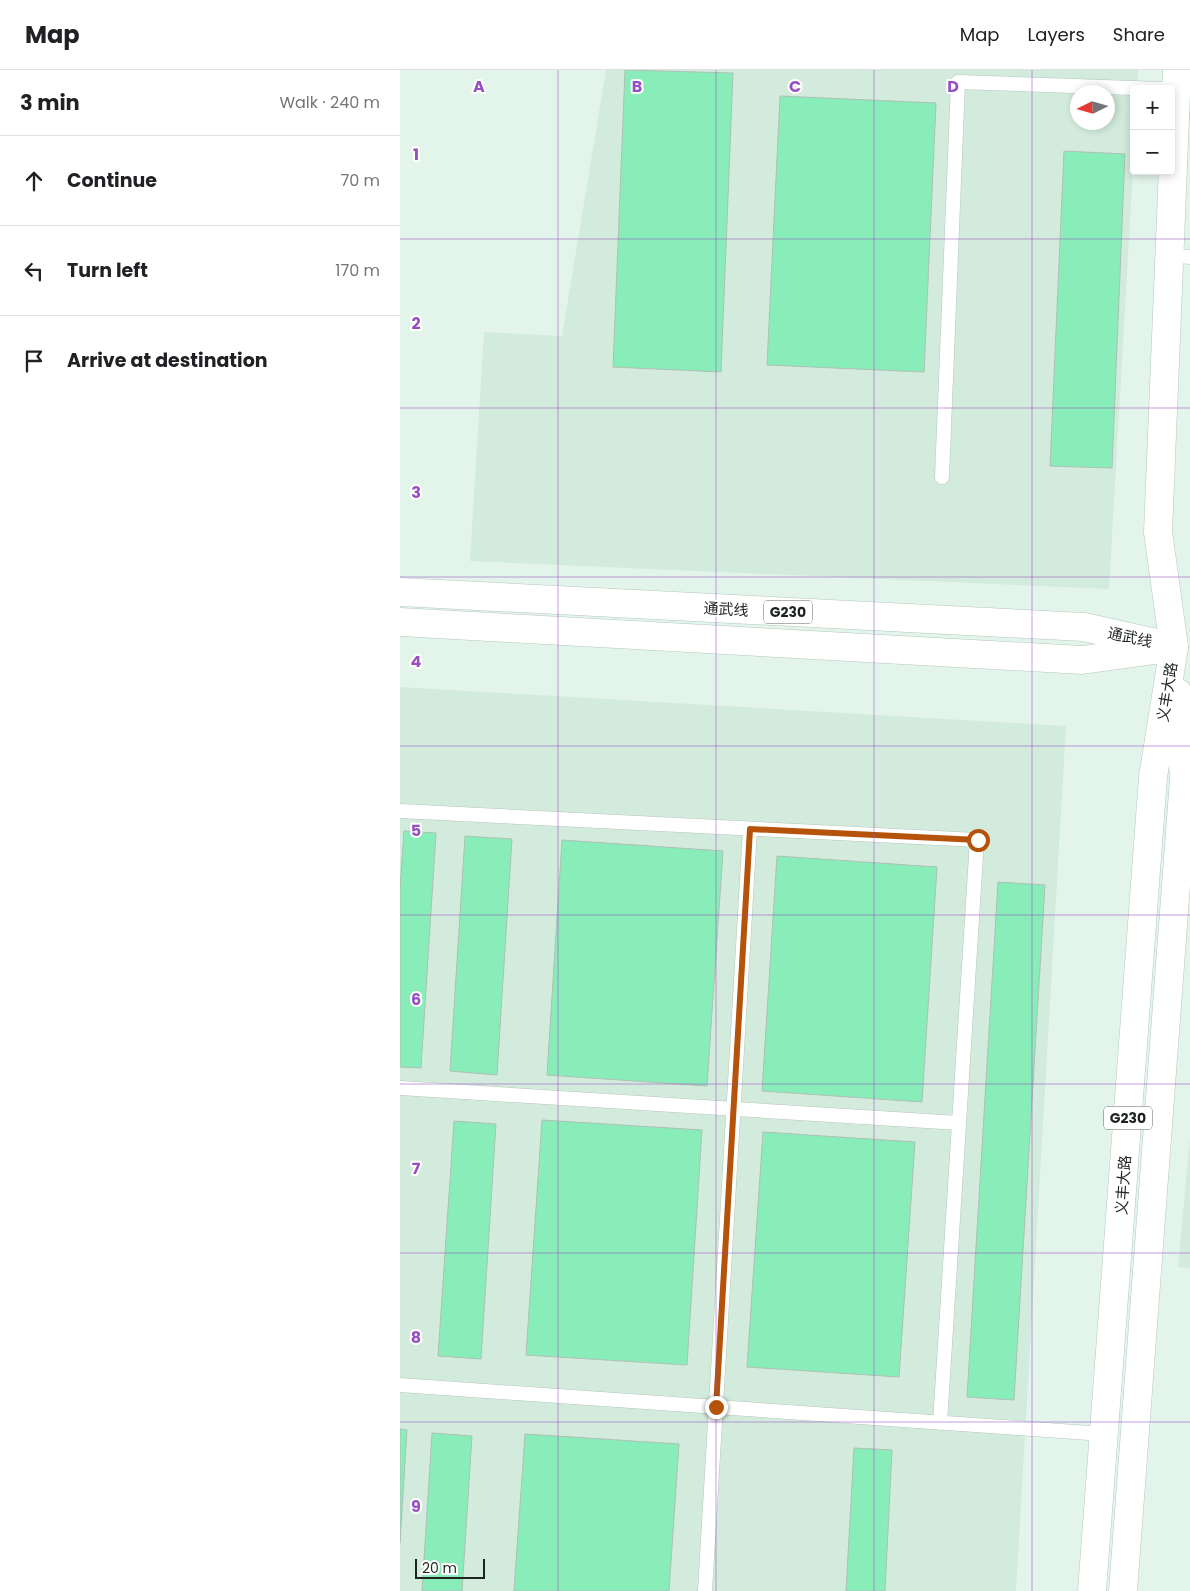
<!DOCTYPE html>
<html lang="en">
<head>
<meta charset="utf-8">
<style>
  :root { --surface:#fff; --page:#f2f2f2; --text:#202124; --muted:#757577; --line:#e0e0e0 }
  body { margin:0; font-family:Poppins,"Noto Sans SC",sans-serif; background:var(--page); color:var(--text) }
  .controls { position:absolute; right:15px; top:15px; display:grid; overflow:hidden; border-radius:5px; box-shadow:0 2px 8px #0003 }
  .controls button { width:45px; height:45px; display:grid; place-items:center; padding:0; border:0; border-bottom:1px solid var(--line); background:var(--surface); color:var(--text); font:25px sans-serif }
  .compass { position:absolute; left:670px; top:15px; width:45px; height:45px; border-radius:50%; background:var(--surface); box-shadow:0 2px 8px #0003; rotate:265deg }
  .scale { position:absolute; left:15px; bottom:12px; width:70px; box-sizing:border-box; padding-left:5px; border:2px solid #1d231f; border-top:0; font-size:14px; line-height:18px; white-space:nowrap; color:#1d231f; -webkit-text-stroke:4px #fff; paint-order:stroke }
  .stop { position:absolute; width:15px; height:15px; margin:-11px; border:4px solid #b45309; border-radius:50%; background:#fff }
  .stop.end { background:#b45309; border-color:#fff; box-shadow:0 1px 5px #0008 }
  .list { margin:0; padding:0; list-style:none }
  h2 { display:flex; justify-content:space-between; align-items:center; height:65px; margin:0; padding:0 20px; font-size:21px }
  h2 small { font-size:16px; font-weight:400; color:var(--muted) }
  .list li { display:grid; grid-template-columns:32px 1fr auto; gap:15px; align-items:center; box-sizing:border-box; height:90px; padding:0 20px; border-top:1px solid var(--line) }
  .list b { display:block; font-size:19px; white-space:nowrap }
  .list em { font-size:16px; font-style:normal; color:var(--muted) }
  .icon { flex:none; width:28px; height:28px; fill:none; stroke:currentColor; stroke-width:2; stroke-linecap:round; stroke-linejoin:round }
  .map { position:relative; flex:none; width:790px; height:1521px; overflow:hidden }
  header { display:flex; align-items:center; gap:30px; box-sizing:border-box; height:70px; padding:0 25px; background:var(--surface); border-bottom:1px solid var(--line) }
  header strong { font-size:24px }
  nav { display:flex; gap:28px; margin-inline-start:auto; font-size:18px }
  main { display:flex }
  aside { flex:1; background:var(--surface) }
  .map>svg:first-child { display:block }
</style>
</head>
<body>
<header>
<strong>Map</strong>
<nav><a>Map</a><a>Layers</a><a>Share</a></nav>
</header>
<main>
<aside>
<h2>3 min<small>Walk · 240 m</small></h2>
<ul class="list">
<li><svg class="icon" aria-label="ahead" viewBox="0 0 24 24"><path d="M12 20V5M6 11l6-6 6 6"/></svg><div><b>Continue</b></div><em>70 m</em></li>
<li><svg class="icon" aria-label="left" viewBox="0 0 24 24"><path d="M17 20v-9H6M10 6l-5 5 5 5"/></svg><div><b>Turn left</b></div><em>170 m</em></li>
<li><svg class="icon" aria-label="arrive" viewBox="0 0 24 24"><path d="M6 21V4h12l-3 4 3 4H6"/></svg><div><b>Arrive at destination</b></div></li>
</ul>
</aside>
<div class="map">
<svg width="790" height="1521" viewBox="0 0 790 1521">
  <rect width="100%" height="100%" fill="#e3f5eb"/>
  <!-- built -->
  <path fill="#d2ebdc" fill-rule="evenodd" d="M 206,0 L 738,0 L 737,19 L 734,19 L 734,81 L 709,519 L 70,491 L 84,262 L 162,266 ZM 678,22 L 708,22 L 708,52 L 678,52 Z
    M 0,617 L 666,656 L 616,1521 L 0,1521 Z
    M 790,1068 L 790,1198 L 778,1197 Z"/>
  <!-- building -->
  <path fill="#88edb9" stroke="#afc0b6" d="M 225,0 L 333,3 L 321,302 L 213,297 Z
    M 380,26 L 536,33 L 524,302 L 367,295 Z
    M 664,81 L 725,84 L 712,398 L 650,396 Z
    M 4,761 L 36,763 L 21,998 L 0,997 L 0,817 Z
    M 65,766 L 112,769 L 97,1005 L 50,1001 Z
    M 162,770 L 323,781 L 307,1016 L 147,1005 Z
    M 377,786 L 537,797 L 522,1032 L 362,1021 Z
    M 598,812 L 645,815 L 614,1330 L 567,1327 Z
    M 142,1050 L 302,1060 L 287,1295 L 126,1285 Z
    M 54,1051 L 96,1054 L 81,1289 L 38,1286 Z
    M 363,1062 L 515,1072 L 499,1307 L 347,1297 Z
    M 0,1359 L 7,1360 L 0,1473 Z
    M 32,1363 L 72,1366 L 62,1521 L 22,1521 Z
    M 125,1364 L 279,1374 L 269,1521 L 114,1521 Z
    M 454,1378 L 492,1380 L 485,1521 L 446,1521 Z"/>
  <g fill="none" stroke-linecap="round" stroke-linejoin="round">
    <defs>
      <path id="service" d="M 769,185 L 790,187
        M 542,407 L 558,12 L 762,19
        M 0,741 L 577,770 L 540,1353
        M 0,1018 L 559,1053
        M 0,1315 L 704,1364
        M 305,1521 L 350,759"/>
      <path id="tertiary" d="M 774,577 L 758,462 L 777,0"/>
      <path id="trunk" d="M 0,522 L 684,557 L 774,577
        M 0,552 L 682,590 L 755,580
        M 692,1521 L 753,707 L 774,577
        M 723,1521 L 784,709 L 778,623"/>
    </defs>
    <!-- service casing -->
    <use href="#service" stroke="#b6c7bd" stroke-width="15"/>
    <!-- tertiary casing -->
    <use href="#tertiary" stroke="#b6c7bd" stroke-width="29"/>
    <!-- trunk casing -->
    <use href="#trunk" stroke="#b6c7bd" stroke-width="29"/>
    <!-- service -->
    <use href="#service" stroke="#fff" stroke-width="14"/>
    <!-- tertiary -->
    <use href="#tertiary" stroke="#fff" stroke-width="28"/>
    <!-- trunk -->
    <use href="#trunk" stroke="#fff" stroke-width="28"/>
  </g>
  <g fill="none" stroke-linecap="round" stroke-linejoin="round">
    <!-- route -->
    <path stroke="#b45309" stroke-width="6" d="M 316,1337 L 350,759 L 578,770"/>
  </g>
  <!-- grid -->
  <path fill="none" stroke="#9750c4" stroke-width="1" stroke-opacity="0.55" d="M 158,0 L 158,1521M 316,0 L 316,1521M 474,0 L 474,1521M 632,0 L 632,1521M 0,169 L 790,169M 0,338 L 790,338M 0,507 L 790,507M 0,676 L 790,676M 0,845 L 790,845M 0,1014 L 790,1014M 0,1183 L 790,1183M 0,1352 L 790,1352"/>
  <g text-anchor="middle" dominant-baseline="central" stroke-width="4" stroke-linejoin="round" paint-order="stroke">
    <!-- shield labels -->
    <g fill="#fff" stroke="#616562" stroke-width="1">
      <rect x="364" y="530.5" width="48" height="23" rx="4"/>
      <rect x="704" y="1036.5" width="48" height="23" rx="4"/>
    </g>
    <g font-size="14" font-weight="bold" fill="#1d231f">
      <text x="388" y="542">G230</text>
      <text x="728" y="1048">G230</text>
    </g>
    <!-- street labels -->
    <g font-size="15" fill="#1d231f" stroke="#fff">
      <text transform="translate(326 539) rotate(3)">通武线</text>
      <text transform="translate(730 567) rotate(12)">通武线</text>
      <text transform="translate(767 622) rotate(-81)">义丰大路</text>
      <text transform="translate(723 1115) rotate(-86)">义丰大路</text>
    </g>
  </g>
  <g font-size="16" text-anchor="middle" font-weight="bold" fill="#9750c4" stroke="#fff" stroke-width="4" stroke-linejoin="round" paint-order="stroke">
    <text x="79" y="22">A</text>
    <text x="237" y="22">B</text>
    <text x="395" y="22">C</text>
    <text x="553" y="22">D</text>
    <text x="16" y="90">1</text>
    <text x="16" y="259">2</text>
    <text x="16" y="428">3</text>
    <text x="16" y="597">4</text>
    <text x="16" y="766">5</text>
    <text x="16" y="935">6</text>
    <text x="16" y="1104">7</text>
    <text x="16" y="1273">8</text>
    <text x="16" y="1442">9</text>
  </g>
</svg>
<div class="controls">
<button>+</button>
<button>−</button>
</div>
<svg class="compass" viewBox="-18 -18 36 36"><path d="M0-13l5 13h-10z" fill="#e53935"/><path d="M0 13l5-13h-10z" fill="#757577"/></svg>
<div class="scale">20 m</div>
<div class="stop" style="left:578px;top:770px"></div>
<div class="stop end" style="left:316px;top:1337px"></div>
</div>
</main>
</body>
</html>
